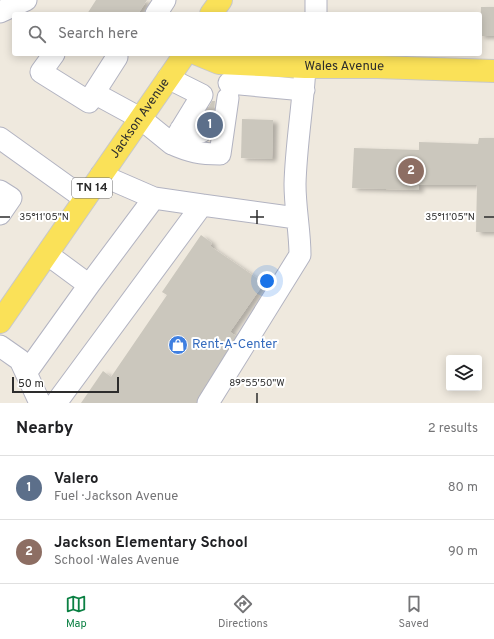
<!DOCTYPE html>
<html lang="en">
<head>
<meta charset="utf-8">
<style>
  :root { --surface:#fff; --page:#f2f2f2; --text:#202124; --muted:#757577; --line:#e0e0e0; --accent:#0b8043 }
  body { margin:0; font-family:Overpass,sans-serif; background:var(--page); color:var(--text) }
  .controls { position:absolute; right:12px; bottom:12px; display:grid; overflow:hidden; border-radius:4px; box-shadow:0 2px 10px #0003 }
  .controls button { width:36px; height:36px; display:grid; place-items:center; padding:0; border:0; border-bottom:1px solid var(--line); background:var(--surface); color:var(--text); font:20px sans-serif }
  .scale { position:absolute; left:12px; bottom:10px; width:107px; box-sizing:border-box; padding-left:4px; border:2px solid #2d2d2d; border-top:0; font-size:11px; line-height:14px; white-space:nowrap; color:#2d2d2d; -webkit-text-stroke:3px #fff; paint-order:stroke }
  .you { position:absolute; left:267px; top:281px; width:14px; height:14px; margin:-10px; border:3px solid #fff; border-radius:50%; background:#1a73e8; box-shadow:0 0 0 6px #1a73e833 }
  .badge { display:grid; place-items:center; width:26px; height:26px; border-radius:50%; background:var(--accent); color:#fff; font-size:13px; font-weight:700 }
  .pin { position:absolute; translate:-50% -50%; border:2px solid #fff; box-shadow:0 1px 4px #0006 }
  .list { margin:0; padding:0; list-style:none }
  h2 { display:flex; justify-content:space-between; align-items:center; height:52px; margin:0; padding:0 16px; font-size:17px }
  h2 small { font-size:13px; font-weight:400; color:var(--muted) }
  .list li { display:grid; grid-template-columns:26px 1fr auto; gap:12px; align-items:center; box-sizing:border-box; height:64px; padding:0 16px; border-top:1px solid var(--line) }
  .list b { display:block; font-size:15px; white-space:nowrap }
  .list p { margin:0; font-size:13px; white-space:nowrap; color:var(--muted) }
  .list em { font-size:13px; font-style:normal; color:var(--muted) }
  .icon { flex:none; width:22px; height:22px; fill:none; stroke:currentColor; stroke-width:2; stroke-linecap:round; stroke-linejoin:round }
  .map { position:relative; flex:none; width:494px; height:403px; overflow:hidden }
  .search { position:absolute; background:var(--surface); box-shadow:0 2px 10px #0003; left:12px; right:12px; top:12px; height:44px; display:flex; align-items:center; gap:10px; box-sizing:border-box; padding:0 14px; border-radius:4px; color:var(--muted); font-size:15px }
  .sheet { height:180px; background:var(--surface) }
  nav { display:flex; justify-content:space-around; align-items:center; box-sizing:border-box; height:56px; border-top:1px solid var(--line); background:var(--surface); font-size:11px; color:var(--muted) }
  nav a { display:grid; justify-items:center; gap:2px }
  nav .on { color:var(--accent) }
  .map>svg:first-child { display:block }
</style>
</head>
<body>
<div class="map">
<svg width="494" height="403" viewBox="0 0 494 403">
  <defs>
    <filter id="shadow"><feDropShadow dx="4.5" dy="2.5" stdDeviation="2" flood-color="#0004"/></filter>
  </defs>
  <rect width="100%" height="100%" fill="#efe9de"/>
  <!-- building -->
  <path fill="#cbc7bd" filter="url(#shadow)" d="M 96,0 L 147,0 L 138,14 L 87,14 Z
    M 481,7 L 494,7 L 494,36 L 480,36 Z
    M 212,101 L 215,101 L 212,127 L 209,123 L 202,120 L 202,119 Z
    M 242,119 L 273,120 L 272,159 L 241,158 Z
    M 479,138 L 494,138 L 494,232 L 476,232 L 477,185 L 419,185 L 419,190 L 352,188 L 354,148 L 419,150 L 419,142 L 478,144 Z
    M 201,235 L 212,243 L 210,246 L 264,283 L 230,332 L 236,336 L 198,397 L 196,403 L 81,403 L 103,371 L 111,377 L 167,295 L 162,292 Z"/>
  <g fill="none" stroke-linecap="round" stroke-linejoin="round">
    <!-- minor-tunnel -->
    <path stroke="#c8c3bb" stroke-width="21" stroke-dasharray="21 10" stroke-linecap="butt" d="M 202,117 L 219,119"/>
    <defs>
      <path id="minor" d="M 0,12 L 26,0
        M 156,14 L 165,0
        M 316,14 L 316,0
        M 54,54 L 41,72 L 89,102 L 94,93
        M 117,57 L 94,93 L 140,118 L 172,144 L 202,95 L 168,78
        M 229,83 L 304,90
        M 181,129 L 201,132
        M 0,138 L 85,199
        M 172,144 C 190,152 200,154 220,154 L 228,98
        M 101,175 L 154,198
        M 0,191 L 11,198 L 0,214
        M 202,205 L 296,218
        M 47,254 L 89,285
        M 0,346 L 20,360 L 40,403
        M 26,373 L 89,285 L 154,198 L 202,205 L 56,403
        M 208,403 L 300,255 C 300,231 295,209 295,184 C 296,145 303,106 305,67"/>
      <g id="major">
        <path d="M 211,14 L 221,0"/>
        <path id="s1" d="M 197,54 L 219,63 L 305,67 L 377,67 L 494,71"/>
        <path id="s2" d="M 0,322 L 185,54"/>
      </g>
    </defs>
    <!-- minor casing -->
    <use href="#minor" stroke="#b2b3c1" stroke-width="23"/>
    <!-- major casing -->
    <use href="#major" stroke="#c8c8c8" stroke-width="24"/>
    <!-- minor -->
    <use href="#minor" stroke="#fff" stroke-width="21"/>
    <!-- major -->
    <use href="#major" stroke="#fae158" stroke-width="22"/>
  </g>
  <!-- ticks -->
  <path fill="none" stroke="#2d2d2d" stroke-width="1.5" d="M 257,210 L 257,224M 0,217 L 10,217M 250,217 L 264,217M 484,217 L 494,217M 257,393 L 257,403"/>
  <!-- icons -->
  <defs>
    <symbol id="shop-disc" viewBox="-11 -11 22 22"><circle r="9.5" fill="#3f7fe0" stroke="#fff"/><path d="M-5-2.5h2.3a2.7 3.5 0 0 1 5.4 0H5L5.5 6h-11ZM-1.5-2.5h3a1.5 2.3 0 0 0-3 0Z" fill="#fff"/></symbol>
  </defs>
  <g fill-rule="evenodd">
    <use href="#shop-disc" x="167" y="334" width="22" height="22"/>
  </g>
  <g text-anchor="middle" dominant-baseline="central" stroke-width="4" stroke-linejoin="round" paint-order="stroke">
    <!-- shield labels -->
    <rect fill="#fff" stroke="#6c6c6c" stroke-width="1" x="72" y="178" width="40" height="20" rx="3"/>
    <g font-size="12" font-weight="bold" fill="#2d2d2d">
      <text x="92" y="188">TN 14</text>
    </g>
    <!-- street labels -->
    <g font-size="13" fill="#2d2d2d" stroke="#fff">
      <text stroke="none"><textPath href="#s1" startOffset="149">Wales Avenue</textPath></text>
      <text stroke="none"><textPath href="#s2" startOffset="247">Jackson Avenue</textPath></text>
    </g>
    <!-- shop labels -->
    <g font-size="13" fill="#366cbe" stroke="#fff" text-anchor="start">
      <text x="192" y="345">Rent-A-Center</text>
    </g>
  </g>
  <g font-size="10" text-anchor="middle" fill="#2d2d2d" stroke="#fff" stroke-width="4" stroke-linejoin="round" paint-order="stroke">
    <text x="44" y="220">35°11'05"N</text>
    <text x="450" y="220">35°11'05"N</text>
    <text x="257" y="386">89°55'50"W</text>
  </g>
</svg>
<div class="controls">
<button><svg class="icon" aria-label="layers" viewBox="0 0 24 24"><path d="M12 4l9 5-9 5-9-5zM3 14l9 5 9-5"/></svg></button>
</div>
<div class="scale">50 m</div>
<div class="you"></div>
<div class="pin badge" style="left:210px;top:125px;background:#5c6f8a">1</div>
<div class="pin badge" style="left:411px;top:171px;background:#8d6e63">2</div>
<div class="search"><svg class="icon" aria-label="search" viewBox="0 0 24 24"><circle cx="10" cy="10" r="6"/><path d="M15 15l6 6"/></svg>Search here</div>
</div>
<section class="sheet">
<h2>Nearby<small>2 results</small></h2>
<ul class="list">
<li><span class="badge" style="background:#5c6f8a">1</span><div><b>Valero</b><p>Fuel · Jackson Avenue</p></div><em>80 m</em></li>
<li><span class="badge" style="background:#8d6e63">2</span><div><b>Jackson Elementary School</b><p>School · Wales Avenue</p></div><em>90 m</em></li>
</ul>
</section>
<nav>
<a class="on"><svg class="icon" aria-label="map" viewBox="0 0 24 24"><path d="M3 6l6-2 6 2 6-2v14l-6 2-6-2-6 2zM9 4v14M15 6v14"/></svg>Map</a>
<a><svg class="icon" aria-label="directions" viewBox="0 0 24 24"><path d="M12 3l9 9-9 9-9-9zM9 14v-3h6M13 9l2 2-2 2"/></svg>Directions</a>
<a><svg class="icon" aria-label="saved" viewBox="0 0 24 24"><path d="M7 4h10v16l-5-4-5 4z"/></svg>Saved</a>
</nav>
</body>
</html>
